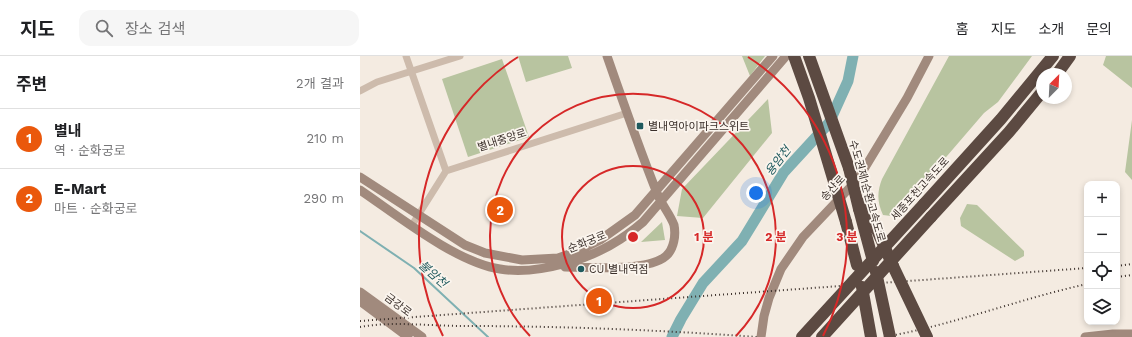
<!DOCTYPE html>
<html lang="ko">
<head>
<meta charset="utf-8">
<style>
  :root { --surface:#fff; --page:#f6f6f6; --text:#202124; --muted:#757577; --line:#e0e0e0; --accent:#ea580c }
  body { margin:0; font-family:"Work Sans","Noto Sans KR",sans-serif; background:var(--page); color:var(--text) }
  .controls { position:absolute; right:12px; bottom:12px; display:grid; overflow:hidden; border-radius:8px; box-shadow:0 2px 6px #0003 }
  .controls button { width:36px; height:36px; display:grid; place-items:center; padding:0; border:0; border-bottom:1px solid var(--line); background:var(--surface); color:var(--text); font:20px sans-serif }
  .compass { position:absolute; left:676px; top:12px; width:36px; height:36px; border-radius:50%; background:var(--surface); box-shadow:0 2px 6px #0003; rotate:24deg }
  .you { position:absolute; left:396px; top:137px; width:14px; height:14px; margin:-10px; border:3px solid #fff; border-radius:50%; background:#1a73e8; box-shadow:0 0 0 6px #1a73e833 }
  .badge { display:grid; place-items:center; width:26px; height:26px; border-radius:50%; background:var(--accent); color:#fff; font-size:13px; font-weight:700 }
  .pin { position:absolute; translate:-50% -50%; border:2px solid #fff; box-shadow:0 1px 4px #0006 }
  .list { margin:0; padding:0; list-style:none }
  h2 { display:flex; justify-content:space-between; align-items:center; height:52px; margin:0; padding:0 16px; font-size:17px }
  h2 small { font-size:13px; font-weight:400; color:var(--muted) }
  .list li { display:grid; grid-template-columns:26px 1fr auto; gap:12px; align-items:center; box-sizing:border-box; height:60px; padding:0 16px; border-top:1px solid var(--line) }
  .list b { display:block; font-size:15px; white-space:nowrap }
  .list p { margin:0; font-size:13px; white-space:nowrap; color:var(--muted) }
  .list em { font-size:13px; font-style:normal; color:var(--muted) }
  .icon { flex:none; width:22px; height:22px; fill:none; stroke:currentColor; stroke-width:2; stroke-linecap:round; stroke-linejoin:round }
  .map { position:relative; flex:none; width:772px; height:281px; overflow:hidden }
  header { display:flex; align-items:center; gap:24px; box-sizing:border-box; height:56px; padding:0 20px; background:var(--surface); border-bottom:1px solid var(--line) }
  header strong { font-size:19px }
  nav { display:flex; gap:22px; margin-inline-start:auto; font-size:14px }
  .search { width:280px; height:36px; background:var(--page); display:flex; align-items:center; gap:10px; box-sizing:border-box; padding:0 14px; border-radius:12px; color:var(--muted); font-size:15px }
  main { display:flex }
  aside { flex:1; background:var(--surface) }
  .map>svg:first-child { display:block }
</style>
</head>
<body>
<header>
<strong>지도</strong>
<div class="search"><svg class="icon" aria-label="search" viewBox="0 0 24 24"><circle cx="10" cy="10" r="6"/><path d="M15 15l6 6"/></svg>장소 검색</div>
<nav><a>홈</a><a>지도</a><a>소개</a><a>문의</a></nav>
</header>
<main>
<aside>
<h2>주변<small>2개 결과</small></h2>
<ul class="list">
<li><span class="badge">1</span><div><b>별내</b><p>역 · 순화궁로</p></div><em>210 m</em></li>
<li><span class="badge">2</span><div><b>E-Mart</b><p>마트 · 순화궁로</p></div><em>290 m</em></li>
</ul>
</aside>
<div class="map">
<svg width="772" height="281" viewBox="0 0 772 281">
  <rect width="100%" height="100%" fill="#f4ebe1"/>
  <!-- green -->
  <path fill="#b8c4a0" d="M 158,0 L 208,0 L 212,12 L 166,26 Z
    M 382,0 L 405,0 L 390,20 Z
    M 589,0 L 672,0 L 638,46 L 624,57 L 550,143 L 531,160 L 523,159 C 517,146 517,136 522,123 Z
    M 746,0 L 772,0 L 772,32 L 743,9 Z
    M 142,3 L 169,81 L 108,101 L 82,23 Z
    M 408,43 L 412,77 L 343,162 L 317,160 L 322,133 Z
    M 772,64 L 772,124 L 765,116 Z
    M 607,148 L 617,149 L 664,195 L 664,200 L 655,205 L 601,170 L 600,162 Z
    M 302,166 L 305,184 L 281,186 Z"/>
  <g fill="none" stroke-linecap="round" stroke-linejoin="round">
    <!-- stream -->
    <path stroke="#7fb0b2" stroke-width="2" d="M 0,175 L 54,212 L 128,281"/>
    <!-- river -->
    <path stroke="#7fb0b2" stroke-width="11" d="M 312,281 L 321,263 L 343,227 L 382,185 L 424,116 L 469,67 L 488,25 L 493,0"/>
    <!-- street -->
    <path stroke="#cdbbac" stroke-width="7" d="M 46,0 L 86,115
      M 0,35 L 17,26 L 100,0
      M 52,169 L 86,115 L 267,57"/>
    <!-- secondary -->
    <path stroke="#a18a7d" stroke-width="9" d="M 0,121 L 105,189 L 125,197 L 162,204 L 198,202 L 218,195 L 240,184 L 275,159 L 413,0
      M 0,134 C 37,159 97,207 140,213 C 162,217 185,213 207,207 C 237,199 260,186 283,166 L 426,0
      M 205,211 C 228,211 288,216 306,200 C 314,193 316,179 314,169 C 310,158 301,148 297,137 C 279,92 263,46 247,0
      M 0,236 L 62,281
      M 0,245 L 48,281
      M 401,281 L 404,260 L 409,242 L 421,213 L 443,181 L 498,123 L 547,42 L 569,0
      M 725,281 L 753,278 L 772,278"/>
    <!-- highway -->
    <path stroke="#5c4a42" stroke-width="12" d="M 449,0 L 489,112
      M 697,18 L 710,0
      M 505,147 L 533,210
      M 564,148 L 641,63 L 693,0
      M 499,153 L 513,205
      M 571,161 L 649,76 L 682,36
      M 486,166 L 497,209"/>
    <!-- rail -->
    <path stroke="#3b302b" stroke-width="2" stroke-dasharray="1 3" stroke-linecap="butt" d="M 757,210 L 772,208
      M 757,221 L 772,219
      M 0,265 L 727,212
      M 0,271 C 33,265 70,270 103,270 C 201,270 299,274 397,281
      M 524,281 C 593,269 659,243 727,228"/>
    <!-- highway-bridge -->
    <path stroke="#5c4a42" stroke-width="12" d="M 434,0 L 449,42 L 486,166
      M 489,112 L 499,153
      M 533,210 L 567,281
      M 516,216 L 530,281
      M 502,231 L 511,281
      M 442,281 L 564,148
      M 462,281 L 571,161"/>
  </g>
  <!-- distance rings -->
  <g fill="none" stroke="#d62828" stroke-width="2">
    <circle cx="273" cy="181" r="71"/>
    <path d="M170 280A143 143 0 1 1 376 280"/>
    <path d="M83 280A214 214 0 0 1 158 1M388 1A214 214 0 0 1 463 280"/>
  </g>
  <!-- markers -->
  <g fill="#1f5a5e" stroke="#fbf5ee" stroke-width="1.5">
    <rect x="276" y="66" width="8" height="8" rx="2"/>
    <circle cx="221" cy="213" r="4"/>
  </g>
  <g text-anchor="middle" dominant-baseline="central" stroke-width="3.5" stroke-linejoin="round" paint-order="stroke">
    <!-- poi labels -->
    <g font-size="11" fill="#3b302b" stroke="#fbf5ee" text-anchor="start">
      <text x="288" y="70">별내역아이파크스위트</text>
      <text x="229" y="213">CU 별내역점</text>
    </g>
    <!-- street labels -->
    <g font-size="11" fill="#3b302b" stroke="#fbf5ee">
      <text transform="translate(142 84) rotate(-18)">별내중앙로</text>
      <text transform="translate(473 132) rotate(-47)">송산로</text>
      <text transform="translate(560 133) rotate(-48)">세종포천고속도로</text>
      <text transform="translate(507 135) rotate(74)">수도권제1순환고속도로</text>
      <text transform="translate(227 186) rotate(-22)">순화궁로</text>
      <text transform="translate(38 249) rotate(37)">금강로</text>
    </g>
    <!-- water labels -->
    <g font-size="12" font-style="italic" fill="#1f5a5e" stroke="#fbf5ee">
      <text transform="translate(418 105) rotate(-52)">용암천</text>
      <text transform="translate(73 218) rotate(42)">불암천</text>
    </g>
  </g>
  <circle cx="273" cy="181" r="6" fill="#d62828" stroke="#fbf5ee" stroke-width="2"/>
  <g font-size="12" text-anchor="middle" font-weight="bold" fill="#d62828" stroke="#fbf5ee" stroke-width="3.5" stroke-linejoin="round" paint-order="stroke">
    <text x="344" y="185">1 분</text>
    <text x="416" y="185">2 분</text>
    <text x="487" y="185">3 분</text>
  </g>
</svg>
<div class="controls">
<button>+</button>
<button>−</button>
<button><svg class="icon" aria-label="locate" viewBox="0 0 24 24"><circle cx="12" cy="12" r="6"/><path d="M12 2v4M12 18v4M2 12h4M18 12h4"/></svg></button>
<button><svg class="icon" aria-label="layers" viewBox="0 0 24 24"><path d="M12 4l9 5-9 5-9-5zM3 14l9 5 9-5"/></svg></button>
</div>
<svg class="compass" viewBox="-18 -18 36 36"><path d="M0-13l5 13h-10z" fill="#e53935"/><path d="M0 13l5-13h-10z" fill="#757577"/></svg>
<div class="you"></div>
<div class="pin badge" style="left:239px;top:245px">1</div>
<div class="pin badge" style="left:140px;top:154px">2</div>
</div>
</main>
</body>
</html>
